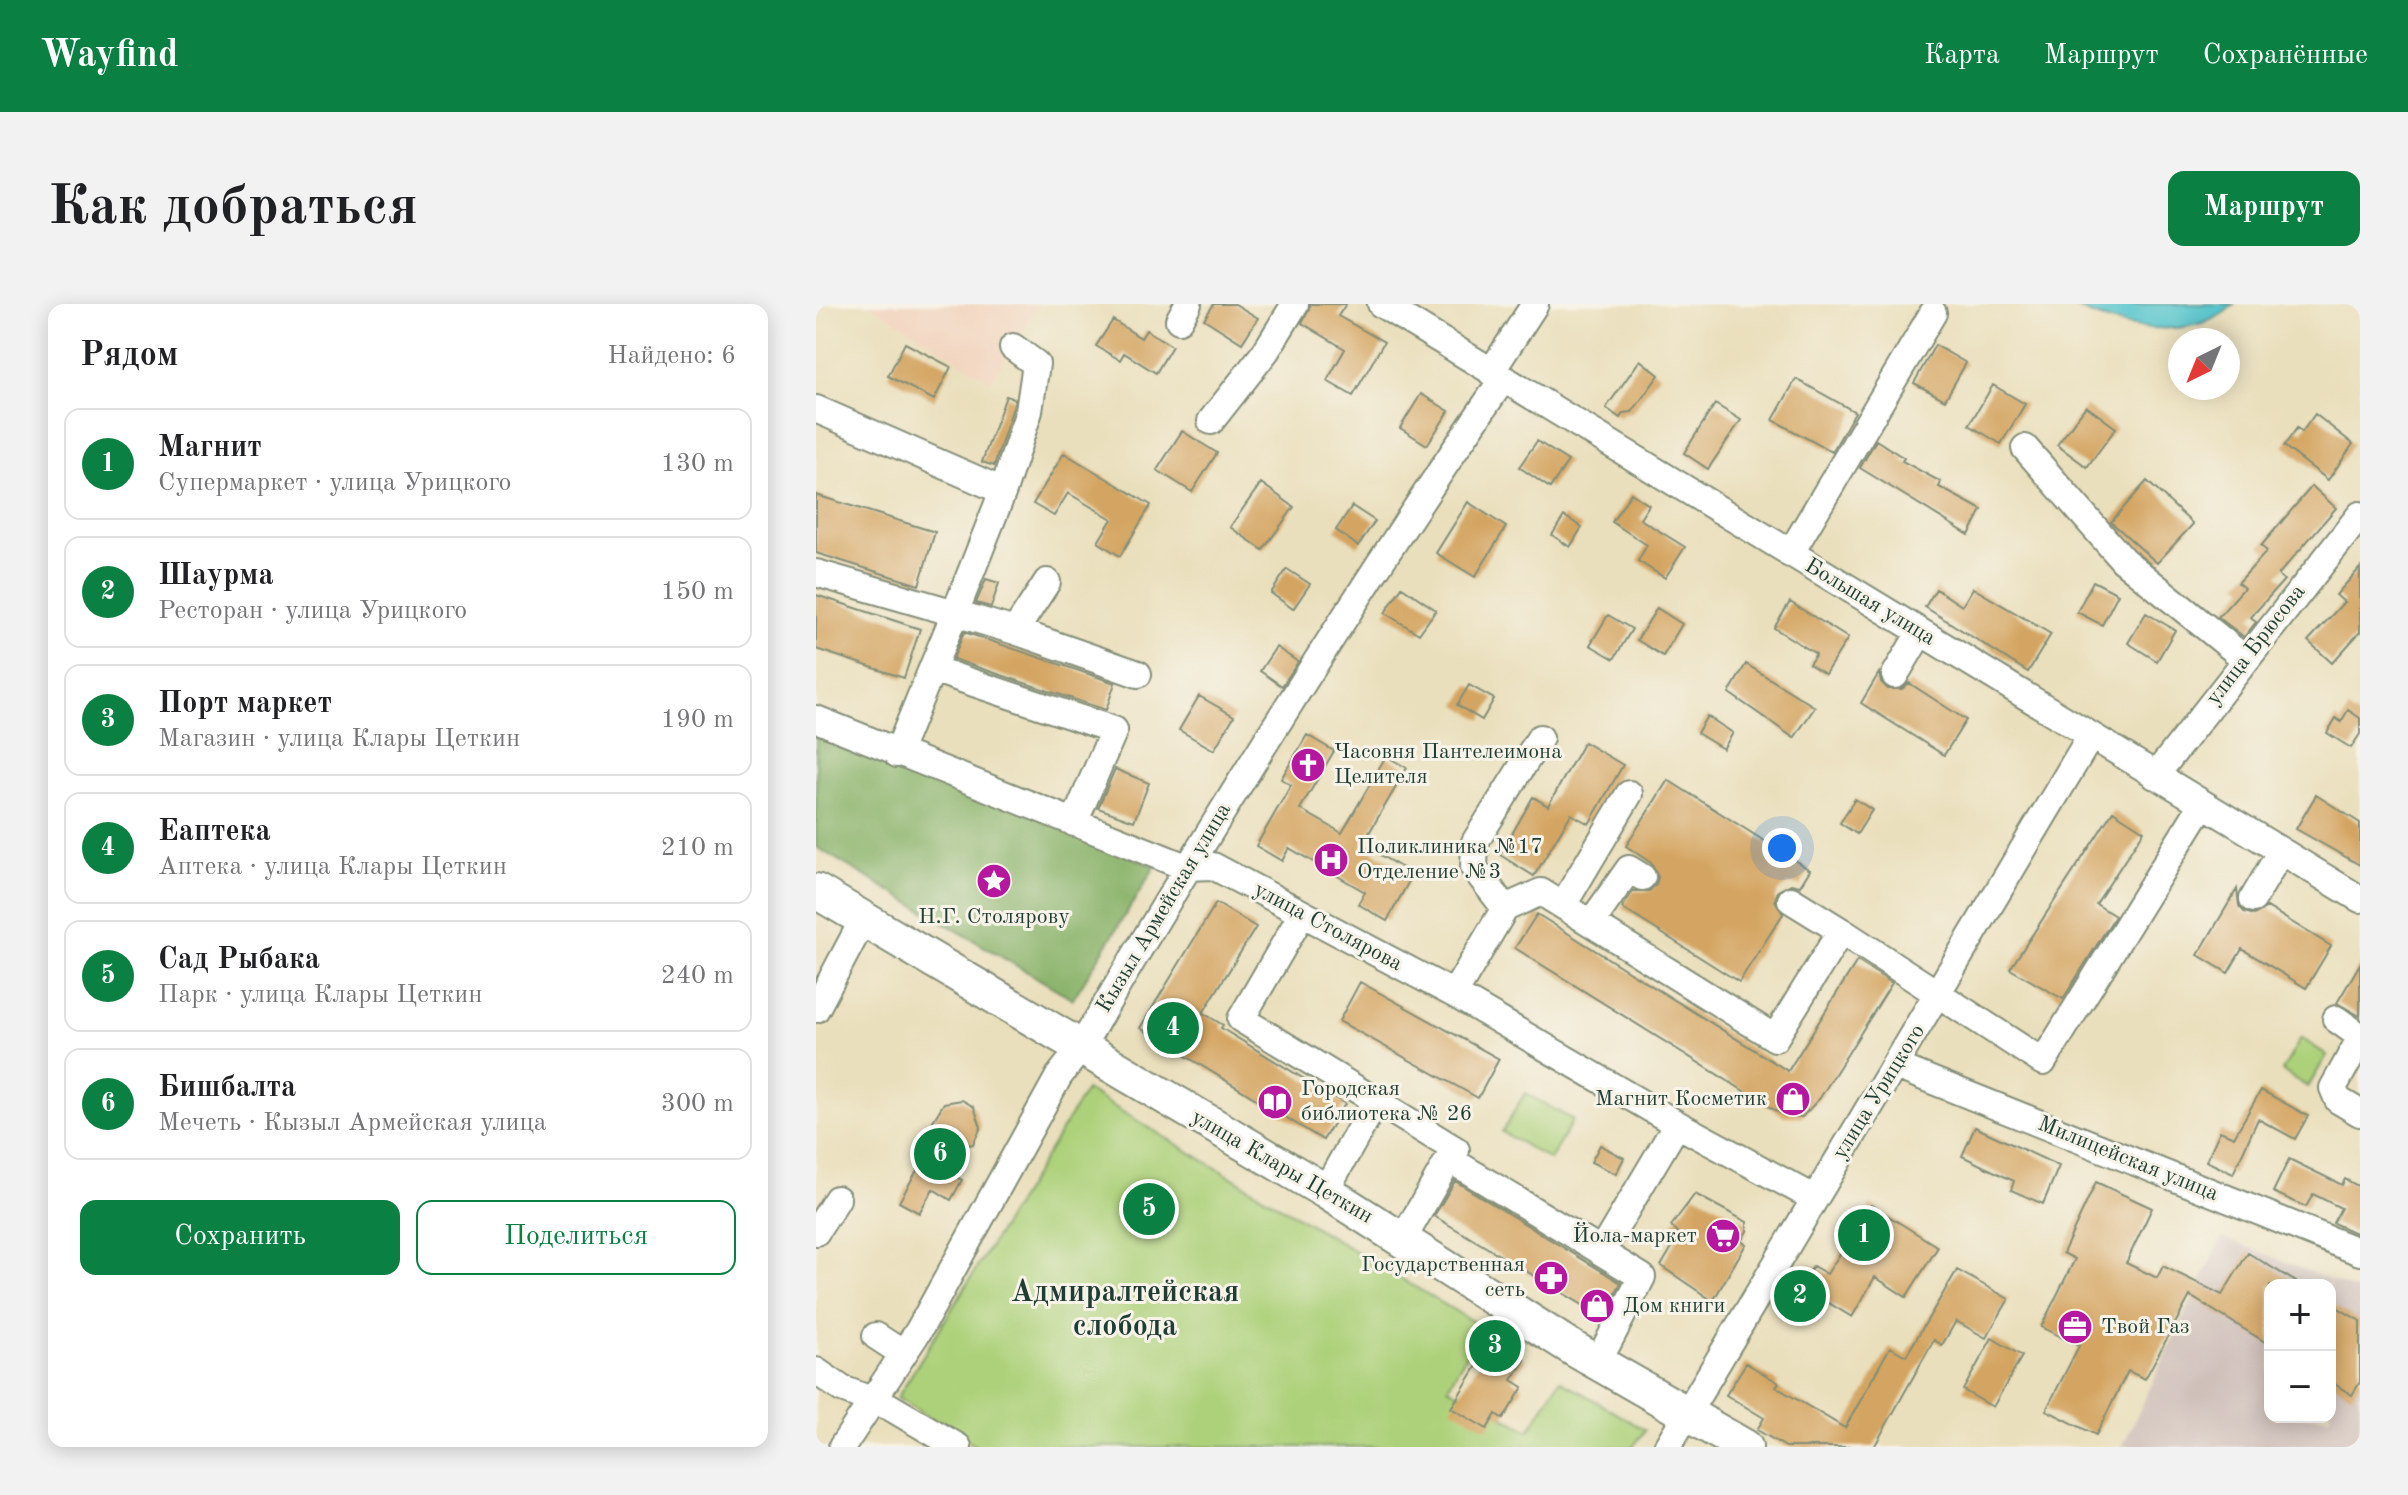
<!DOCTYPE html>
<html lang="ru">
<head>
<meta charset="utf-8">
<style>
  :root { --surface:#fff; --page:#f2f2f2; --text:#202124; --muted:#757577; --line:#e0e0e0; --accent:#0b8043 }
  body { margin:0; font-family:"Old Standard TT",serif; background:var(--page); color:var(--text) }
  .controls { position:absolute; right:24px; bottom:24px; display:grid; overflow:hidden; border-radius:16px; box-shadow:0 4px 20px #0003 }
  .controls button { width:72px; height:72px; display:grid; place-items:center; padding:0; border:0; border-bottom:2px solid var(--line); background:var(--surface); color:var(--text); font:40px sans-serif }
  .compass { position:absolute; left:1352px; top:24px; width:72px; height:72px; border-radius:50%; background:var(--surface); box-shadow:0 4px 20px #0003; rotate:223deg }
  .you { position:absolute; left:966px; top:544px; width:28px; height:28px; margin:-20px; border:6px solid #fff; border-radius:50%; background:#1a73e8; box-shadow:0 0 0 12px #1a73e833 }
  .badge { display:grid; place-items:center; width:52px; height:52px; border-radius:50%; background:var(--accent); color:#fff; font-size:26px; font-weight:700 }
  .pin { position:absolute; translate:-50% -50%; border:4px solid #fff; box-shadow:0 2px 8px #0006 }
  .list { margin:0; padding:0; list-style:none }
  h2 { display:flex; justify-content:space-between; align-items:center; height:104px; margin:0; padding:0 32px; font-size:34px }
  h2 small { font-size:26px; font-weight:400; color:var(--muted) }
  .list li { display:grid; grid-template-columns:52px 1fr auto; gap:24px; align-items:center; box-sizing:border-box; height:112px; margin:0 16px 16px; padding:0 16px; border:2px solid var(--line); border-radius:16px }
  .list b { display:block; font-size:30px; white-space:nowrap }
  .list p { margin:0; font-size:26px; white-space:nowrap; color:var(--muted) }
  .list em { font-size:26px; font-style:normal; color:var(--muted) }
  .actions { display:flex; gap:16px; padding:24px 32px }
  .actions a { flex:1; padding:18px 0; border:2px solid var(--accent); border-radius:16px; text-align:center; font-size:28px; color:var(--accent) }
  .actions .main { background:var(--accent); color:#fff }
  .map { position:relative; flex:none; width:1544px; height:1143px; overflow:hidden; border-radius:16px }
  header { display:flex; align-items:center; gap:48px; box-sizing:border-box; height:112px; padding:0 40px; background:var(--accent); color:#fff }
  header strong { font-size:38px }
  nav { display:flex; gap:44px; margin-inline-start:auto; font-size:28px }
  .intro { display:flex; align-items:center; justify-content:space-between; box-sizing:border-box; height:192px; padding:0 48px }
  h1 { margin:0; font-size:56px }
  .button { padding:20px 36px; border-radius:16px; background:var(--accent); color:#fff; font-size:28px; font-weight:700 }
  main { display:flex; gap:48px; padding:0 48px }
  aside { flex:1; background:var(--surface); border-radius:16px; box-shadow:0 4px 20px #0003 }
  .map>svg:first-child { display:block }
</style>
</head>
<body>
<header>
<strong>Wayfind</strong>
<nav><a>Карта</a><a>Маршрут</a><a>Сохранённые</a></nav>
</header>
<div class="intro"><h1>Как добраться</h1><a class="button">Маршрут</a></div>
<main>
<aside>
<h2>Рядом<small>Найдено: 6</small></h2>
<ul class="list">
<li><span class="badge">1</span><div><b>Магнит</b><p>Супермаркет · улица Урицкого</p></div><em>130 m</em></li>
<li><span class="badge">2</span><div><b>Шаурма</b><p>Ресторан · улица Урицкого</p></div><em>150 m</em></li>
<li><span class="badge">3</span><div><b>Порт маркет</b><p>Магазин · улица Клары Цеткин</p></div><em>190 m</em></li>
<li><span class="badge">4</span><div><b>Еаптека</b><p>Аптека · улица Клары Цеткин</p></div><em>210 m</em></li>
<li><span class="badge">5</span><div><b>Сад Рыбака</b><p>Парк · улица Клары Цеткин</p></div><em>240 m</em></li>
<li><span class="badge">6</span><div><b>Бишбалта</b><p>Мечеть · Кызыл Армейская улица</p></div><em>300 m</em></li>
</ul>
<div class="actions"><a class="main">Сохранить</a><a>Поделиться</a></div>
</aside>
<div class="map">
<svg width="1544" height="1143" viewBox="0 0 1544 1143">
  <rect width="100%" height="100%" fill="#f7f3e8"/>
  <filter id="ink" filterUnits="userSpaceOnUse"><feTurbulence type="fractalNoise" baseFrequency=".0125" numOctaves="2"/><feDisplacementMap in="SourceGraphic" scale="16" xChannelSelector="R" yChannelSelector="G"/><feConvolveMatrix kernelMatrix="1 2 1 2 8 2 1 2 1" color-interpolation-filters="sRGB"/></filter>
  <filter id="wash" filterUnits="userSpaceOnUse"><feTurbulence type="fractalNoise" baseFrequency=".006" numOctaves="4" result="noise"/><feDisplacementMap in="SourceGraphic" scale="32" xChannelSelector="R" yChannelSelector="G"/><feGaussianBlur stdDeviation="1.8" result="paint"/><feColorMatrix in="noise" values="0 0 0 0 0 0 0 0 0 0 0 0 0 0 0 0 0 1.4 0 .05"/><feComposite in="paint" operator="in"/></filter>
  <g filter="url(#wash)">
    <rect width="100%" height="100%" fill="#eadfbc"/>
    <!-- built -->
    <path fill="#f2d4be" d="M 53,0 L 223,0 L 175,77 Z"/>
    <!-- industrial -->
    <path fill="#cfc0ba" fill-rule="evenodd" d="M 1406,933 L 1544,988 L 1544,1143 L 1306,1143 ZM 1454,981 L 1514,981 L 1514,1113 L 1454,1113 Z"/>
    <!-- green -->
    <path fill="#add17a" stroke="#668757" stroke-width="2" d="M 1485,734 L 1511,751 L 1492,783 L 1466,767 Z
      M 270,786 L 666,1023 L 632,1083 L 713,1127 L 744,1076 L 829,1126 L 817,1143 L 162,1143 L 81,1094 Z
      M 709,789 L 757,816 L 734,856 L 686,828 Z"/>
    <!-- forest -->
    <path fill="#8ab36a" stroke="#54784f" stroke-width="2" d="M 0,417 L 339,563 L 257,695 L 0,543 Z"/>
    <!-- water -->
    <path fill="#59c6cd" stroke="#3c8280" stroke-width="2" d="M 1252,0 L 1418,0 C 1378,40 1296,24 1252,0 Z"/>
    <g id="blocks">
      <!-- building -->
      <path fill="#d4a562" d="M 398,0 L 419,0 L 442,14 L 426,39 L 388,15 Z
        M 495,0 L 530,0 L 522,12 L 568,38 L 537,92 L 511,77 L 529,45 L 486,19 Z
        M 297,16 L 325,34 L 330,26 L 356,42 L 340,69 L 308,49 L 304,56 L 280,42 Z
        M 89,39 L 135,63 L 118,96 L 72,72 Z
        M 1119,41 L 1150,59 L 1129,96 L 1098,79 Z
        M 824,56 L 843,71 L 816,108 L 807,109 L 804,114 L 790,104 Z
        M 980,75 L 1039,108 L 1016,148 L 957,116 Z
        M 1177,81 L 1209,100 L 1185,140 L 1153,121 Z
        M 605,90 L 633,107 L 611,141 L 584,124 Z
        M 190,92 L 199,95 L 197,103 L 178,162 L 166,158 Z
        M 899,100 L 925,116 L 892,165 L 868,149 Z
        M 1270,102 L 1300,124 L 1271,163 L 1241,141 Z
        M 1499,110 L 1537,140 L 1512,176 L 1468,142 L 1481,124 L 1486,128 Z
        M 366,127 L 401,149 L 376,188 L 341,166 Z
        M 1060,136 L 1088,154 L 1086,157 L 1125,178 L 1123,183 L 1166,206 L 1153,231 L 1044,164 Z
        M 721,137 L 752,157 L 734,184 L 703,163 Z
        M 248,149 L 335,201 L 304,252 L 282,238 L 296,215 L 252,189 L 238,212 L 217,200 Z
        M 1331,177 L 1377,220 L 1341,259 L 1295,218 Z
        M 445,179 L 478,203 L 447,246 L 414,223 Z
        M 1496,182 L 1520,204 L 1462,271 L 1468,276 L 1435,313 L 1440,318 L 1428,333 L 1402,313 L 1428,284 L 1422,279 L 1451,247 L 1445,242 Z
        M 815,189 L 833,201 L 824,215 L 869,243 L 849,274 L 822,257 L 831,241 L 796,218 Z
        M 0,191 L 119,228 L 103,281 L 0,249 Z
        M 652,198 L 690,223 L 659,273 L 620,249 Z
        M 536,202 L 559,217 L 542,242 L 520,226 Z
        M 748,212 L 766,223 L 754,243 L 736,231 Z
        M 1544,264 L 1544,328 L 1516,359 L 1492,337 L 1528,298 L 1520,291 Z
        M 471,265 L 494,280 L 477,305 L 455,289 Z
        M 170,275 L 183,279 L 175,303 L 160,299 Z
        M 1277,277 L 1302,290 L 1286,321 L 1261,308 Z
        M 586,283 L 620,306 L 603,330 L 569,309 Z
        M 1157,284 L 1235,330 L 1212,368 L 1109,303 L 1120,285 L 1146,302 Z
        M 0,291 L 104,325 L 88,374 L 0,345 Z
        M 974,298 L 1032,334 L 1009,370 L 993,360 L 1000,350 L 958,324 Z
        M 841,304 L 866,320 L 847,352 L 821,336 Z
        M 1330,309 L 1359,326 L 1341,357 L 1312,339 Z
        M 792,311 L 816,325 L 798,355 L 774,341 Z
        M 148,328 L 299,379 L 290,406 L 137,355 Z
        M 460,343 L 482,358 L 466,382 L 444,367 Z
        M 930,360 L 999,403 L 978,434 L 913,389 Z
        M 1063,369 L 1065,378 L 1072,385 L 1086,385 L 1093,379 L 1150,416 L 1128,451 L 1045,399 Z
        M 653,381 L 678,395 L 666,416 L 641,401 Z
        M 383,392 L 418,412 L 398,446 L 363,426 Z
        M 1532,406 L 1544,414 L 1544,430 L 1535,444 L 1511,429 L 1520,414 L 1525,418 Z
        M 891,412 L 917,429 L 907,445 L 881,429 Z
        M 491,431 L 518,447 L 484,505 L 526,529 L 570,452 L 591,464 L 546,541 L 597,570 L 571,617 L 542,600 L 549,588 L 473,544 L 466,557 L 440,542 L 475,481 L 465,475 Z
        M 768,438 L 807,461 L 773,520 L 755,510 L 718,572 L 684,551 L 717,493 L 732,502 Z
        M 299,465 L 333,479 L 318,517 L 282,504 Z
        M 852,476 L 994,566 L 984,582 L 975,580 L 962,587 L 959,596 L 967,610 L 923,678 L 806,604 L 817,587 L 833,587 L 840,581 L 842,573 L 835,559 L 810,542 Z
        M 1500,491 L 1544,519 L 1544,561 L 1480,525 Z
        M 1039,495 L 1056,506 L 1041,530 L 1024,519 Z
        M 1297,507 L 1328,527 L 1280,600 L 1299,612 L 1247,695 L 1194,665 Z
        M 1421,585 L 1423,602 L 1428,608 L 1438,611 L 1451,603 L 1515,642 L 1490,684 L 1426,645 L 1412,669 L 1382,651 Z
        M 400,599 L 440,623 L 387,709 L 407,721 L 405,724 L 529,800 L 507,836 L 324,724 Z
        M 721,610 L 972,767 L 1041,657 L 1076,679 L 1004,794 L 986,813 L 968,812 L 699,644 Z
        M 1544,660 L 1544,712 L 1521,699 Z
        M 544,678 L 683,755 L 662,794 L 523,717 Z
        M 1445,786 L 1492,812 L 1479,835 L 1442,815 L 1417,870 L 1390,857 L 1404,827 L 1418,833 Z
        M 146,796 L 158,803 L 165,823 L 157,840 L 142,843 L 129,867 L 146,876 L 135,896 L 117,885 L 103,909 L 83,898 L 121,831 L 117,817 L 128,799 Z
        M 1159,823 L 1243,862 L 1227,900 L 1195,886 L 1198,877 L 1146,852 Z
        M 784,841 L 808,854 L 800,870 L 775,858 Z
        M 1473,855 L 1526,881 L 1529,875 L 1544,883 L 1544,931 L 1517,919 L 1525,904 L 1497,890 L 1490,903 L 1457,888 Z
        M 639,877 L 805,979 L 787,1013 L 618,912 Z
        M 1280,878 L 1336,904 L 1310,959 L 1341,974 L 1347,962 L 1406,991 L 1432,949 L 1485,981 L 1454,981 L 1454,1041 L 1374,992 L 1329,1075 L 1312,1067 L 1280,1131 L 1230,1106 L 1263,1042 L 1225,1023 L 1259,955 L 1247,949 Z
        M 879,890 L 931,918 L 931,927 L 925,937 L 930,940 L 897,997 L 845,962 L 864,930 L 855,922 Z
        M 1055,901 L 1122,943 L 1090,993 L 1059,973 L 1036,1013 L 985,982 L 997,962 L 1011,970 Z
        M 1141,966 L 1193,995 L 1170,1034 L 1140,1017 L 1126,1041 L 1118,1036 L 1058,1143 L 970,1143 L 941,1126 L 948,1114 L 910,1091 L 930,1059 L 963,1079 L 960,1083 L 1029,1124 L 1074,1043 L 1090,1052 Z
        M 1514,999 L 1544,1017 L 1544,1078 L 1536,1091 L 1514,1077 Z
        M 1176,1034 L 1206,1052 L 1177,1103 L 1147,1086 Z
        M 677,1036 L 709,1056 L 696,1076 L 707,1083 L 687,1115 L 680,1110 L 671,1125 L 635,1104 Z"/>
    </g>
  </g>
  <g filter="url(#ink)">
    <use href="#blocks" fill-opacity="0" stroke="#848e78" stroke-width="2"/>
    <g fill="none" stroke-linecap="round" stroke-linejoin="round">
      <defs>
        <path id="minor" d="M 565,0 L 1544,595
          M 363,16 L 372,0
          M 675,68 L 719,0
          M 0,105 L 187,187 L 139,309 L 199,327 L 231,278
          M 395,117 L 450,47 L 479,0
          M 1209,144 L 1307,256 L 1428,354
          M 187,187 L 213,107 L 220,60 L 197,43
          M 974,250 L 1117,9
          M 0,269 L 139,309 L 81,450
          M 199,327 L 322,370
          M 116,365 L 298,426 L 258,519
          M 1079,371 L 1104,329
          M 0,415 L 370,563 L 397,562 L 638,690 L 861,820 L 998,894
          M 1339,472 L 1544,211
          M 1437,595 L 1465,547
          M 975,596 L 1025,627
          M 747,601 L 813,490
          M 689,604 L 658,564 L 659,538 L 724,434
          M 486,610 L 425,715 L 560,797 L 509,887
          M 775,619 L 813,565 L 826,573
          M 638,690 L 689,604 L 725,588 L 959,734 L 1025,627 L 1227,758 L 1386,501
          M 0,705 L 47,616
          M 1520,715 L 1544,732
          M 1544,735 L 1517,784 L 1522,796 L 1544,809
          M 1080,762 L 1544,948
          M 560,797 L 640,846
          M 0,928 L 21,895
          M 587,935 L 633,855 L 786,948
          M 60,1032 L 86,1049
          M 782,1058 L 826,973 L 785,948 L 861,820
          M 0,1067 L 26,1085 L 74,1103 L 142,1143
          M 26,1143 L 103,1026 L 243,772 L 264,745 C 397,517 538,293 687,75
          M 851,1143 L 1274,433"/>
        <path id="major" d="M 0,587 L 509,887 L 758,1045 L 929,1143"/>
      </defs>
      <!-- minor casing -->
      <use href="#minor" stroke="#848e78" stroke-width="30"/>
      <!-- major casing -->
      <use href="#major" stroke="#848e78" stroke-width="38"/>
      <!-- minor -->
      <use href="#minor" stroke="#fff" stroke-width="26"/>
      <!-- major -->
      <use href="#major" stroke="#fff" stroke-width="34"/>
    </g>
  </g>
  <!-- icons -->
  <defs>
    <symbol id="church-disc" viewBox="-11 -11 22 22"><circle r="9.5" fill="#b5179e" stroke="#f7f3e8"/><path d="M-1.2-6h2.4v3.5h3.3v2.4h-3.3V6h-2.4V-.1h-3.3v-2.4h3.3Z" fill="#fff"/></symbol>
    <symbol id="hospital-disc" viewBox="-11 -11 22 22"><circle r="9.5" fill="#b5179e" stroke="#f7f3e8"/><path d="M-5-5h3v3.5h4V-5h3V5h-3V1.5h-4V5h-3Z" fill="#fff"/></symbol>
    <symbol id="sight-disc" viewBox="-11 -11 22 22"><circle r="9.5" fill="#b5179e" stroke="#f7f3e8"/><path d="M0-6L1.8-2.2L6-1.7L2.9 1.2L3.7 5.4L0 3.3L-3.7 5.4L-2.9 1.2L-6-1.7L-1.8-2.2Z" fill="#fff"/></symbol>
    <symbol id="shop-disc" viewBox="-11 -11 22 22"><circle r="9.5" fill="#b5179e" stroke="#f7f3e8"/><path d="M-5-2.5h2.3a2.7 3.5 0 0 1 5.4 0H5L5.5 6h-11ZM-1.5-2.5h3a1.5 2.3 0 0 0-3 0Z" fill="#fff"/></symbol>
    <symbol id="library-disc" viewBox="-11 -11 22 22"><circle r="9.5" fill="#b5179e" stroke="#f7f3e8"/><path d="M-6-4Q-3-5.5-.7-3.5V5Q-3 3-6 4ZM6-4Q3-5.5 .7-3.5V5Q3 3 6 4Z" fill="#fff"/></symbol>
    <symbol id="supermarket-disc" viewBox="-11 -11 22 22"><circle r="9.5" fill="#b5179e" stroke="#f7f3e8"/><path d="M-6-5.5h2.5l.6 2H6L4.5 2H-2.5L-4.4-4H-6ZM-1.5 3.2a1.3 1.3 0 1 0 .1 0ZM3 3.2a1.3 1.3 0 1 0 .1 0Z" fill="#fff"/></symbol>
    <symbol id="pharmacy-disc" viewBox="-11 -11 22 22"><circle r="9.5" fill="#b5179e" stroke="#f7f3e8"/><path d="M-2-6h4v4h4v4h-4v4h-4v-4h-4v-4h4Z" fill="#fff"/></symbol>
    <symbol id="office-disc" viewBox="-11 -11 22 22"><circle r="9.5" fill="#b5179e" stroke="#f7f3e8"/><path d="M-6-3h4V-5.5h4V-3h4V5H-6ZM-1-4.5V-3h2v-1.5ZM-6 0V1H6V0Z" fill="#fff"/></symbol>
  </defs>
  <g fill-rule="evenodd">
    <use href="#church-disc" x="472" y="441" width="40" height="40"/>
    <use href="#hospital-disc" x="495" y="536" width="40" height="40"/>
    <use href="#sight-disc" x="158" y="557" width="40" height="40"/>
    <use href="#shop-disc" x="957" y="775" width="40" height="40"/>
    <use href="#library-disc" x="439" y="778" width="40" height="40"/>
    <use href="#supermarket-disc" x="887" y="912" width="40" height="40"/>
    <use href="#pharmacy-disc" x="715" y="954" width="40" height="40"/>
    <use href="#shop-disc" x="761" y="982" width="40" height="40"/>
    <use href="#office-disc" x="1239" y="1003" width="40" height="40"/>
  </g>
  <g text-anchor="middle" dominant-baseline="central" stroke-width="6" stroke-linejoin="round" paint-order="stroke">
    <!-- street labels -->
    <g font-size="22" fill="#1f3d34" stroke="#f7f3e8">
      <text transform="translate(1054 298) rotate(31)">Большая улица</text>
      <text transform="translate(1440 341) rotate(-52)">улица Брюсова</text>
      <text transform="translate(348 604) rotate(-59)">Кызыл Армейская улица</text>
      <text transform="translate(512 623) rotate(28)">улица Столярова</text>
      <text transform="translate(1063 788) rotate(-58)">улица Урицкого</text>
      <text transform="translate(1312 855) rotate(22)">Милицейская улица</text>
      <text transform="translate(466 863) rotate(30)">улица Клары Цеткин</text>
    </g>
    <!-- poi labels -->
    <g font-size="22" fill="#1f3d34" stroke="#f7f3e8" text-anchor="start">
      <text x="518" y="448">Часовня Пантелеимона<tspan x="518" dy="25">Целителя</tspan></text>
      <text x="541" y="543">Поликлиника №17<tspan x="541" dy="25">Отделение №3</tspan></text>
      <text x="178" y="613" text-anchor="middle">Н.Г. Столярову</text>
      <text x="485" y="785">Городская<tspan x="485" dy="25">библиотека № 26</tspan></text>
      <text x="951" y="795" text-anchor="end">Магнит Косметик</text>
      <text x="881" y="932" text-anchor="end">Йола-маркет</text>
      <text x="709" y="961" text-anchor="end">Государственная<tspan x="709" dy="25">сеть</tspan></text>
      <text x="807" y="1002">Дом книги</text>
      <text x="1285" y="1023">Твой Газ</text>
    </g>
    <!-- district labels -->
    <g font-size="30" font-weight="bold" fill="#1f3d34" stroke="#f7f3e8">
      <text x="309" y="989">Адмиралтейская<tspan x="309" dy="34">слобода</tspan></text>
    </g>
  </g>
</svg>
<div class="controls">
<button>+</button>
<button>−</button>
</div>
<svg class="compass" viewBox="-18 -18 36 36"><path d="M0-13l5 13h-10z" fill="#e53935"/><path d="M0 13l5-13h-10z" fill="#757577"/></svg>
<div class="you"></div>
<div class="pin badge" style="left:1048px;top:931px">1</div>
<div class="pin badge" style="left:984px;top:992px">2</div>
<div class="pin badge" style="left:679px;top:1042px">3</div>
<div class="pin badge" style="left:357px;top:724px">4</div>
<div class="pin badge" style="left:333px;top:905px">5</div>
<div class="pin badge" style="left:124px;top:850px">6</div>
</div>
</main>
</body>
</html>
